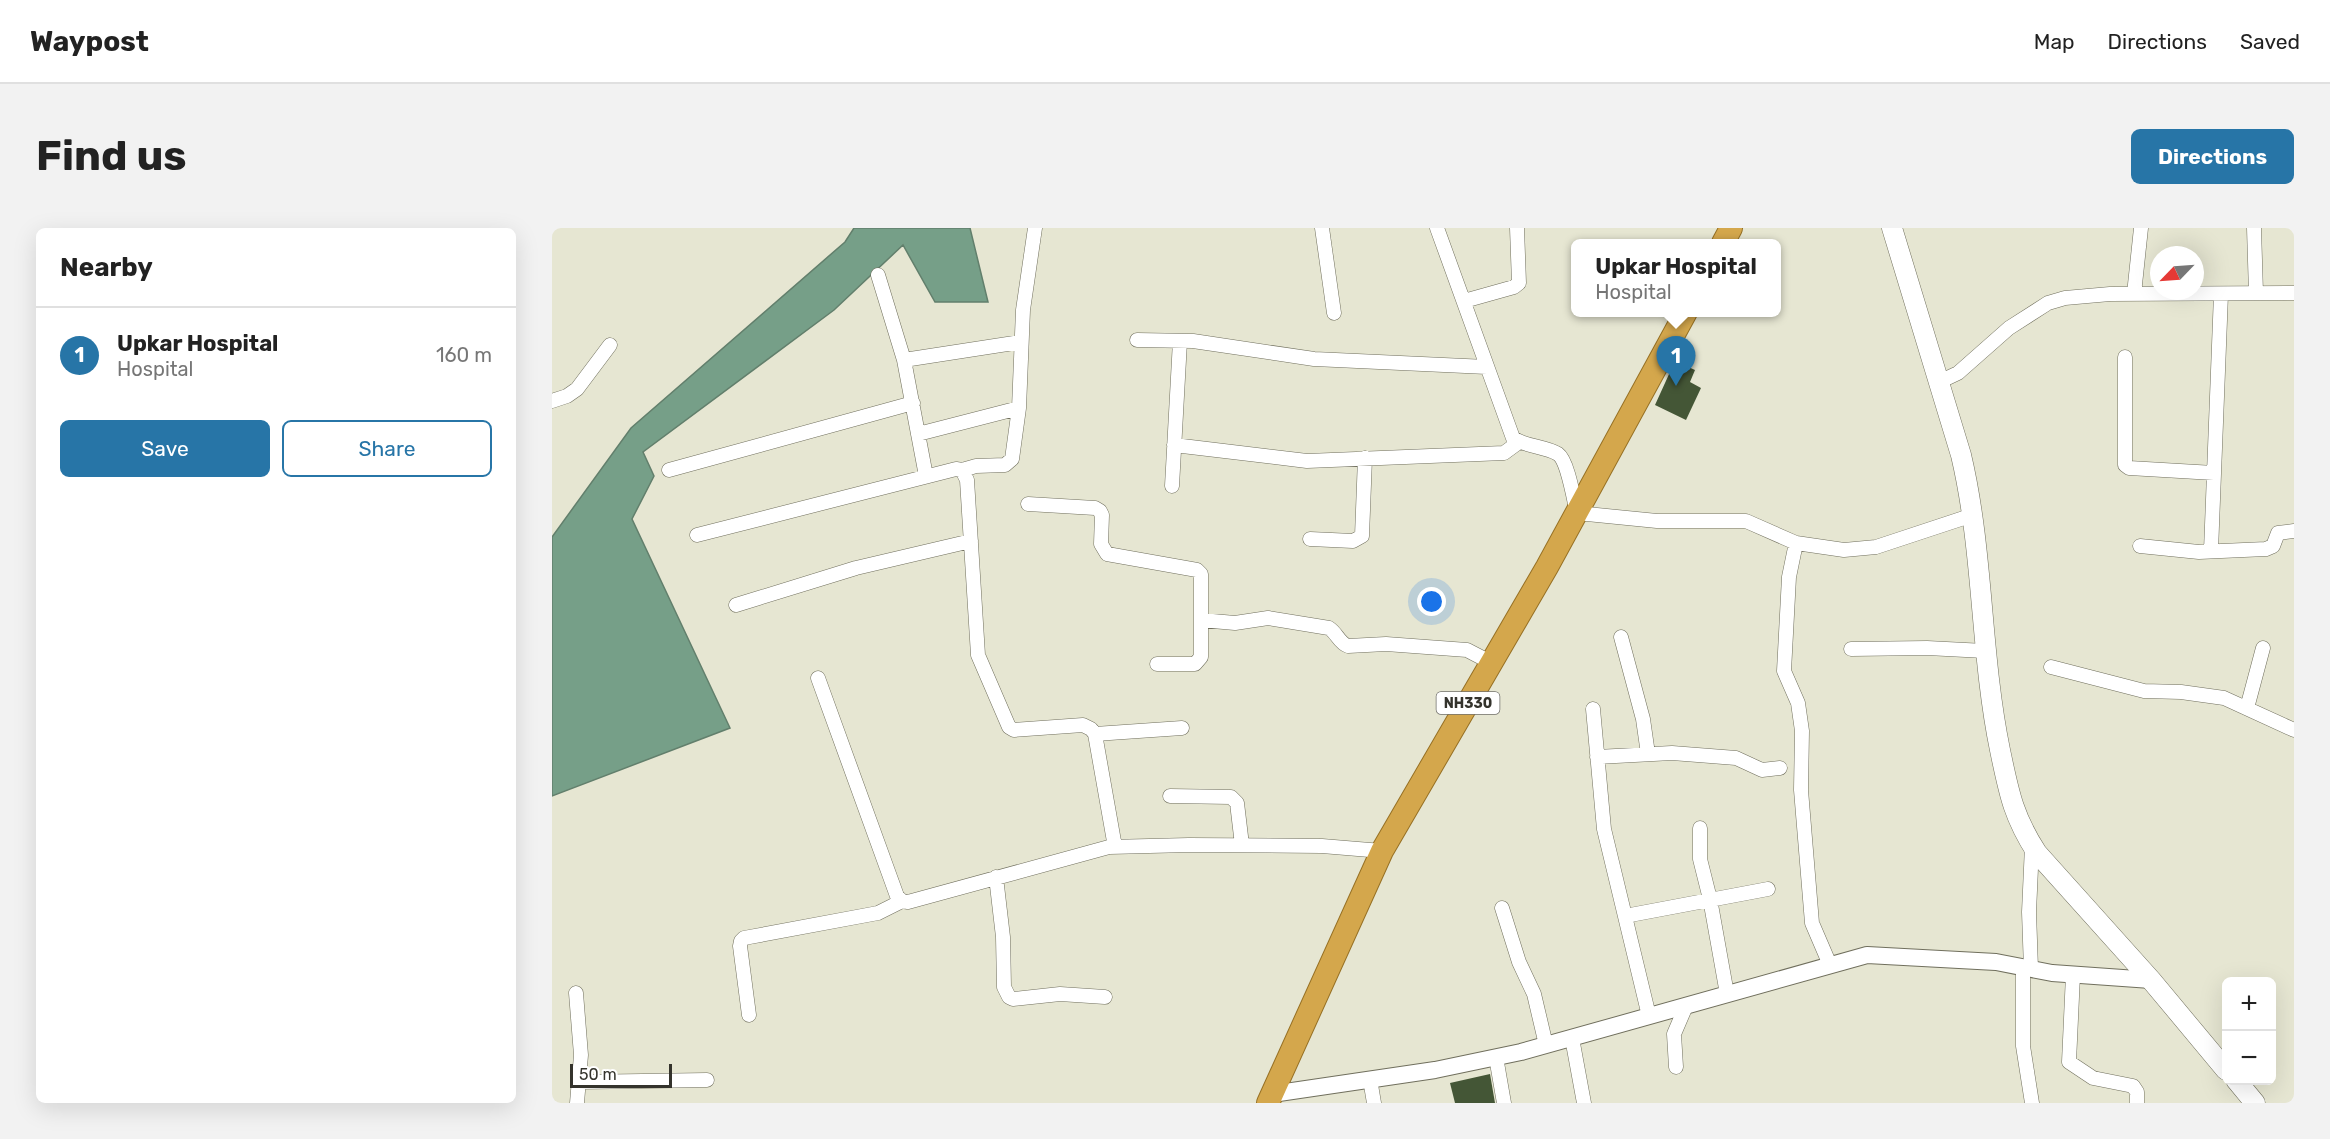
<!DOCTYPE html>
<html lang="en">
<head>
<meta charset="utf-8">
<style>
  :root { --surface:#fff; --page:#f2f2f2; --text:#222; --muted:#767676; --line:#e0e0e0; --accent:#2775a7 }
  body { margin:0; font-family:Rubik,sans-serif; background:var(--page); color:var(--text) }
  .controls { position:absolute; right:18px; bottom:18px; display:grid; overflow:hidden; border-radius:9px; box-shadow:0 6px 24px #0002 }
  .controls button { width:54px; height:54px; display:grid; place-items:center; padding:0; border:0; border-bottom:2px solid var(--line); background:var(--surface); color:var(--text); font:30px sans-serif }
  .compass { position:absolute; left:1598px; top:18px; width:54px; height:54px; border-radius:50%; background:var(--surface); box-shadow:0 6px 24px #0002; rotate:245deg }
  .scale { position:absolute; left:18px; bottom:15px; width:102px; box-sizing:border-box; padding-left:6px; border:3px solid #34332c; border-top:0; font-size:16px; line-height:21px; white-space:nowrap; color:#34332c; -webkit-text-stroke:4px #fff; paint-order:stroke }
  .you { position:absolute; left:880px; top:374px; width:21px; height:21px; margin:-15px; border:4px solid #fff; border-radius:50%; background:#1a73e8; box-shadow:0 0 0 9px #1a73e833 }
  .badge { display:grid; place-items:center; width:39px; height:39px; border-radius:50%; background:var(--accent); color:#fff; font-size:20px; font-weight:700 }
  .pin { position:absolute; translate:-50% -50px; filter:drop-shadow(0 2px 3px #0008) }
  .pin::after { content:''; position:absolute; top:32px; width:21px; height:18px; background:inherit; clip-path:polygon(0 0,100% 0,50% 100%) }
  .popup { position:absolute; left:1019px; top:11px; width:210px; height:78px; box-sizing:border-box; display:grid; place-content:center; border-radius:9px; background:var(--surface); filter:drop-shadow(0 2px 4px #0005); font-size:20px; white-space:nowrap; color:var(--muted) }
  .popup b { font-size:22px; color:var(--text) }
  .popup::after { content:''; position:absolute; left:50%; top:100%; margin-left:-12px; border:12px solid transparent; border-top-color:var(--surface) }
  .list { margin:0; padding:0; list-style:none }
  h2 { display:flex; justify-content:space-between; align-items:center; height:78px; margin:0; padding:0 24px; font-size:26px }
  h2 small { font-size:20px; font-weight:400; color:var(--muted) }
  .list li { display:grid; grid-template-columns:39px 1fr auto; gap:18px; align-items:center; box-sizing:border-box; height:96px; padding:0 24px; border-top:2px solid var(--line) }
  .list b { display:block; font-size:22px; white-space:nowrap }
  .list p { margin:0; font-size:20px; white-space:nowrap; color:var(--muted) }
  .list em { font-size:20px; font-style:normal; color:var(--muted) }
  .actions { display:flex; gap:12px; padding:18px 24px }
  .actions a { flex:1; padding:14px 0; border:2px solid var(--accent); border-radius:9px; text-align:center; font-size:21px; color:var(--accent) }
  .actions .main { background:var(--accent); color:#fff }
  .map { position:relative; flex:none; width:1742px; height:875px; overflow:hidden; border-radius:9px }
  header { display:flex; align-items:center; gap:36px; box-sizing:border-box; height:84px; padding:0 30px; background:var(--surface); border-bottom:2px solid var(--line) }
  header strong { font-size:28px }
  nav { display:flex; gap:33px; margin-inline-start:auto; font-size:21px }
  .intro { display:flex; align-items:center; justify-content:space-between; box-sizing:border-box; height:144px; padding:0 36px }
  h1 { margin:0; font-size:42px }
  .button { padding:15px 27px; border-radius:9px; background:var(--accent); color:#fff; font-size:21px; font-weight:700 }
  main { display:flex; gap:36px; padding:0 36px }
  aside { flex:1; background:var(--surface); border-radius:9px; box-shadow:0 6px 24px #0002 }
  .map>svg:first-child { display:block }
</style>
</head>
<body>
<header>
<strong>Waypost</strong>
<nav><a>Map</a><a>Directions</a><a>Saved</a></nav>
</header>
<div class="intro"><h1>Find us</h1><a class="button">Directions</a></div>
<main>
<aside>
<h2>Nearby<small></small></h2>
<ul class="list">
<li><span class="badge">1</span><div><b>Upkar Hospital</b><p>Hospital</p></div><em>160 m</em></li>
</ul>
<div class="actions"><a class="main">Save</a><a>Share</a></div>
</aside>
<div class="map">
<svg width="1742" height="875" viewBox="0 0 1742 875">
  <rect width="100%" height="100%" fill="#e6e6d2"/>
  <!-- water -->
  <path fill="#769f88" stroke="#627f6c" stroke-width="1.5" d="M 302,0 L 418,0 L 436,74 L 383,74 L 351,17 L 282,82 L 91,224 L 102,248 L 80,291 L 178,500 L 0,568 L 0,309 L 79,200 L 293,14 Z"/>
  <!-- building -->
  <path fill="#445636" d="M 1123,133 L 1143,142 L 1138,154 L 1149,160 L 1134,192 L 1103,177 Z
    M 938,846 L 943,875 L 903,875 L 898,855 Z"/>
  <g fill="none" stroke-linecap="round" stroke-linejoin="round">
    <defs>
      <path id="minor" d="M 770,0 L 782,85
        M 885,0 L 961,210 C 974,219 993,218 1006,226 C 1016,233 1022,273 1025,285 L 1105,293 L 1194,293 L 1244,315 L 1292,322 L 1324,319 L 1421,287
        M 1702,0 L 1704,65
        M 326,47 L 352,132 L 374,248
        M 1582,66 L 1589,0
        M 912,73 L 962,59 L 967,55 L 965,0
        M 585,112 L 641,113 L 762,131 L 935,139
        M 1573,129 L 1573,237 L 1577,240 L 1662,245
        M 352,132 L 468,114
        M 1387,154 L 1406,145 L 1457,100 L 1496,75 L 1513,70 L 1558,66 L 1742,65
        M 0,173 L 15,168 L 25,161 L 58,117
        M 366,206 L 467,180
        M 622,217 L 755,233 L 952,225 L 967,214
        M 117,242 L 361,175
        M 410,242 L 424,238 L 453,237 L 460,231 L 467,180 L 471,82 L 483,0
        M 620,258 L 628,113
        M 476,276 L 543,280 L 548,283 L 550,287 L 549,316 L 555,326 L 645,342 L 649,346 L 649,429 L 643,436 L 605,436
        M 145,307 L 404,241 L 410,242 L 415,252 L 426,427 L 457,499 L 462,502 L 531,497 L 539,501 L 543,506 L 563,619
        M 758,311 L 801,313 L 810,308 L 813,230
        M 1244,315 L 1237,349 L 1232,443 L 1246,475 L 1250,503 L 1249,562 L 1260,695 L 1278,737
        M 1588,318 L 1647,324 L 1714,321 L 1721,318 L 1726,305 L 1742,303
        M 1659,323 L 1669,66
        M 184,377 L 304,340 L 419,313
        M 649,392 L 683,395 L 716,390 L 777,400 C 785,405 787,415 796,418 L 834,416 L 915,422 L 940,435
        M 1069,409 L 1091,491 L 1096,526
        M 1299,421 L 1375,420 L 1433,423
        M 1499,439 L 1592,463 L 1629,464 L 1672,470 L 1742,502
        M 266,450 L 345,668 L 350,673 L 356,674 L 557,619 L 637,617 L 770,618 L 830,623
        M 1695,480 L 1711,420
        M 1041,481 L 1052,601 L 1097,788
        M 543,506 L 630,500
        M 1045,529 L 1120,525 L 1184,530 L 1210,542 L 1228,540
        M 618,568 L 679,569 L 685,575 L 690,617
        M 1148,600 L 1148,631 L 1158,671 L 1175,766
        M 444,649 L 451,709 L 452,759 L 457,769 L 461,771 L 508,766 L 553,769
        M 950,680 L 967,734 L 982,766 L 994,817
        M 1073,688 L 1216,661
        M 1471,739 L 1471,818 L 1480,875
        M 1479,741 L 1477,684 L 1480,618
        M 1521,747 L 1517,834 L 1541,850 L 1581,858 L 1585,864 L 1585,875
        M 24,765 L 29,827 L 25,875
        M 197,787 L 188,718 L 189,713 L 192,710 L 326,685 L 350,673
        M 1020,810 L 1032,875
        M 944,829 L 952,875
        M 1124,839 L 1122,806 L 1134,778
        M 818,851 L 822,875
        M 26,854 L 155,852"/>
      <path id="tertiary" d="M 720,866 L 883,842 L 969,824 L 1315,727 L 1444,734 L 1500,745 L 1599,752"/>
      <path id="secondary" d="M 1340,0 L 1409,227 C 1432,324 1428,425 1448,522 C 1457,565 1461,588 1485,625 L 1599,752 L 1674,842
        M 1684,852 L 1703,875"/>
      <path id="trunk" d="M 1171,15 L 1179,0
        M 716,875 L 830,623 L 995,339 L 1134,84"/>
    </defs>
    <!-- minor casing -->
    <use href="#minor" stroke="#706f5d" stroke-width="15"/>
    <!-- tertiary casing -->
    <use href="#tertiary" stroke="#706f5d" stroke-width="18"/>
    <!-- secondary casing -->
    <use href="#secondary" stroke="#706f5d" stroke-width="21"/>
    <!-- trunk casing -->
    <use href="#trunk" stroke="#967024" stroke-width="24"/>
    <!-- minor -->
    <use href="#minor" stroke="#fff" stroke-width="14"/>
    <!-- tertiary -->
    <use href="#tertiary" stroke="#fff" stroke-width="16"/>
    <!-- secondary -->
    <use href="#secondary" stroke="#fff" stroke-width="20"/>
    <!-- trunk -->
    <use href="#trunk" stroke="#d4a74c" stroke-width="22"/>
  </g>
  <g text-anchor="middle" dominant-baseline="central" stroke-width="6" stroke-linejoin="round" paint-order="stroke">
    <!-- shield labels -->
    <rect fill="#fff" stroke="#71706b" stroke-width="1.5" x="884.5" y="464" width="63" height="22" rx="4.5"/>
    <g font-size="14" font-weight="bold" fill="#34332c">
      <text x="916" y="475">NH330</text>
    </g>
  </g>
</svg>
<div class="controls">
<button>+</button>
<button>−</button>
</div>
<svg class="compass" viewBox="-18 -18 36 36"><path d="M0-13l5 13h-10z" fill="#e53935"/><path d="M0 13l5-13h-10z" fill="#767676"/></svg>
<div class="scale">50 m</div>
<div class="you"></div>
<div class="pin badge" style="left:1124px;top:158px">1</div>
<div class="popup"><b>Upkar Hospital</b>Hospital</div>
</div>
</main>
</body>
</html>
